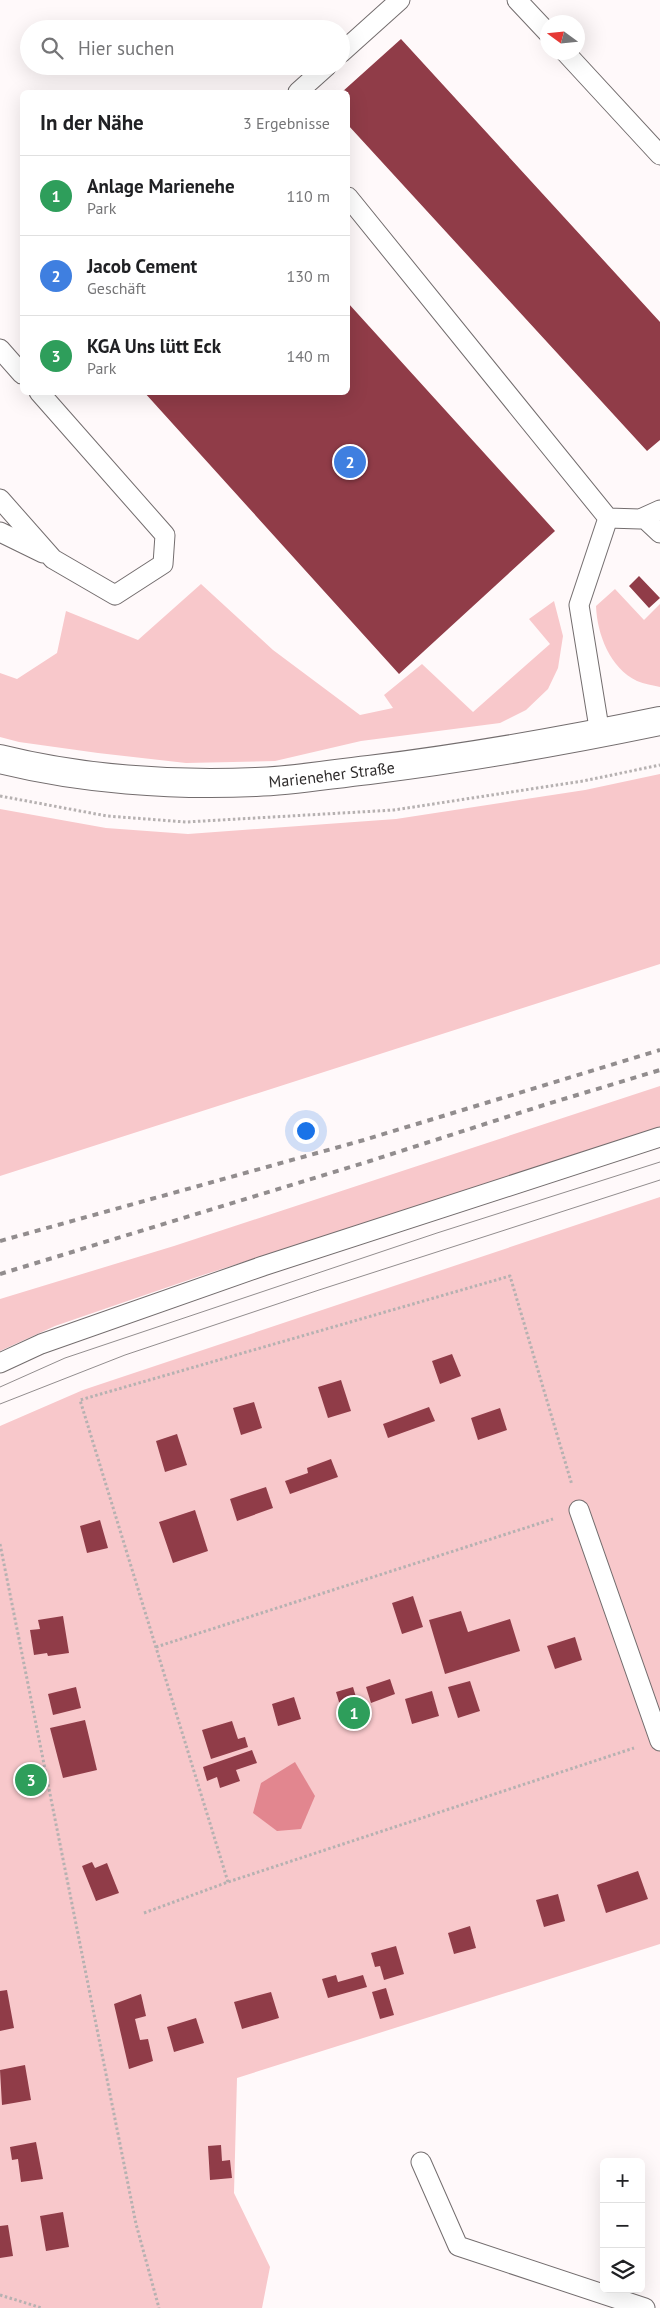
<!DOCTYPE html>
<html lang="de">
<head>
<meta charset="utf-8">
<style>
  :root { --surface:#fff; --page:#f2f2f2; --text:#202124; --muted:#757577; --line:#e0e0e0; --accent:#a50b3a }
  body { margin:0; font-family:"PT Sans",sans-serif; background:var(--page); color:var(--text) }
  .controls { position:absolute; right:15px; bottom:15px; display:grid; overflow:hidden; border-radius:8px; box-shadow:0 5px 20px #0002 }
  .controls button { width:45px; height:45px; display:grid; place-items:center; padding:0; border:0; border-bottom:1px solid var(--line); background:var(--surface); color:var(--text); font:25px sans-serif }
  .compass { position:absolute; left:540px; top:15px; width:45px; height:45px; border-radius:50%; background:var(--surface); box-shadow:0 5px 20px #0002; rotate:285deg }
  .you { position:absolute; left:305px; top:1130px; width:18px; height:18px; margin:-12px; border:4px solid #fff; border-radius:50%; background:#1a73e8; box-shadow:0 0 0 8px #1a73e833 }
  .badge { display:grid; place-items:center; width:32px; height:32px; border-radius:50%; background:var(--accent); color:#fff; font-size:16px; font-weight:700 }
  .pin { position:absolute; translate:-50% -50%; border:2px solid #fff; box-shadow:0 1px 5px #0006 }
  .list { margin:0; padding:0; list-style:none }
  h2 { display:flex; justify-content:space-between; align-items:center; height:65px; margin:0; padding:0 20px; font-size:21px }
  h2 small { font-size:16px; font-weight:400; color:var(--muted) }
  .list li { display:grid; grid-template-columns:32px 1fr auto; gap:15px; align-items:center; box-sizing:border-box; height:80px; padding:0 20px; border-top:1px solid var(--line) }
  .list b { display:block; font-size:19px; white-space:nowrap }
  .list p { margin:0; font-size:16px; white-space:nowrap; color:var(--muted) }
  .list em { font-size:16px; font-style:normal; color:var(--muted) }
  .icon { flex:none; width:28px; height:28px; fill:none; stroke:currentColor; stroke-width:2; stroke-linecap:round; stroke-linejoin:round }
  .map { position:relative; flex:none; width:660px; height:2308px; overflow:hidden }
  .search { position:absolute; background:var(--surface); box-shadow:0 5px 20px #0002; left:20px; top:20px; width:330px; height:55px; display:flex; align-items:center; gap:12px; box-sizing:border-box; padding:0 18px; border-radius:28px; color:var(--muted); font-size:19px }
  .panel { position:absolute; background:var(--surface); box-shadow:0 5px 20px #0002; left:20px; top:90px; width:330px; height:305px; border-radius:8px }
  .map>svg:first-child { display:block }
</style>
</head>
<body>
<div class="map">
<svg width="660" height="2308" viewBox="0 0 660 2308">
  <rect width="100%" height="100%" fill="#fff9fa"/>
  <!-- green -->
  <path fill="#f8c8cb" d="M 201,584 L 273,650 L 360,715 L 393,708 L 384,695 L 422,664 L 473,712 L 550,644 L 529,619 L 554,601 L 563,636 L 558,668 L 548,689 L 526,710 L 500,723 L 361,741 L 275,761 L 186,763 L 98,753 L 19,742 L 0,737 L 0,673 L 17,679 L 57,653 L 66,611 L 138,640 Z
    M 615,589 L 644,620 L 660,604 L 660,687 C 653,685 644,684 637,681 C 610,668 597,634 596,606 Z
    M 660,774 L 660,964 L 0,1176 L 0,809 L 106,828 L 188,834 L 396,819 L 585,790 Z
    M 660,1086 L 660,1129 L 203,1275 L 55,1326 L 0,1351 L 0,1299 L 174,1246 Z
    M 660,1197 L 660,1944 L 237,2078 L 234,2193 L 270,2267 L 262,2308 L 0,2308 L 0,1426 L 83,1390 Z"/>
  <!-- water -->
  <path fill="#e2868f" d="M 295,1762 L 315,1796 L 301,1829 L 277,1831 L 253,1813 L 261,1783 Z"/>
  <!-- building -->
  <path fill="#903c48" d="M 401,39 L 660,322 L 660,440 L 647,451 L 348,125 L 348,92 L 342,92 Z
    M 348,303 L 555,531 L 399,674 L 144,392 L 348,392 Z
    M 639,576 L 660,598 L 649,608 L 629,586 Z
    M 452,1354 L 461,1376 L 440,1384 L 432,1361 Z
    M 341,1380 L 351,1411 L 328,1418 L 318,1387 Z
    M 254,1402 L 262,1428 L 241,1435 L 233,1408 Z
    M 429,1407 L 435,1421 L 388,1438 L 383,1424 Z
    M 500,1408 L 507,1430 L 478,1440 L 471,1418 Z
    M 177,1434 L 187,1465 L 165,1472 L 156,1441 Z
    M 331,1459 L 338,1477 L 290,1494 L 285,1481 L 308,1473 L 307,1468 Z
    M 266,1487 L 273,1508 L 237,1521 L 230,1499 Z
    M 195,1510 L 208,1551 L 173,1563 L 159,1522 Z
    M 100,1520 L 108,1548 L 87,1553 L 80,1526 Z
    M 413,1596 L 423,1627 L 402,1634 L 392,1603 Z
    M 461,1611 L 468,1632 L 510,1619 L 520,1651 L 445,1674 L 429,1620 Z
    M 63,1616 L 69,1653 L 48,1656 L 47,1653 L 34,1655 L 30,1630 L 40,1629 L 38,1620 Z
    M 575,1637 L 582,1660 L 555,1669 L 547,1646 Z
    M 390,1679 L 395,1694 L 371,1703 L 366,1687 Z
    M 470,1681 L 480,1711 L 458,1718 L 448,1687 Z
    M 76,1687 L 81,1708 L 53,1715 L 48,1694 Z
    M 353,1687 L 359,1707 L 342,1712 L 336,1692 Z
    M 432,1691 L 439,1716 L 412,1724 L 405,1699 Z
    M 294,1697 L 301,1719 L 278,1726 L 272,1704 Z
    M 85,1720 L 97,1770 L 63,1778 L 50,1728 Z
    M 232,1721 L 238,1739 L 245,1737 L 248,1747 L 211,1759 L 202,1730 Z
    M 252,1750 L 257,1763 L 236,1770 L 240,1781 L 220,1788 L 217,1777 L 207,1781 L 203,1767 Z
    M 92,1862 L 95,1868 L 107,1863 L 119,1893 L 96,1901 L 82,1866 Z
    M 638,1871 L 648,1899 L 606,1913 L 597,1885 Z
    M 558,1894 L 565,1921 L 544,1927 L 536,1900 Z
    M 470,1926 L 476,1948 L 454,1954 L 448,1933 Z
    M 396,1946 L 404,1974 L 384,1980 L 380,1966 L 375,1967 L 371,1953 Z
    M 336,1975 L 338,1982 L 363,1975 L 367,1987 L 328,1998 L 322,1979 Z
    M 386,1988 L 394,2015 L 380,2019 L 372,1992 Z
    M 7,1990 L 14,2028 L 0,2031 L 0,1991 Z
    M 271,1992 L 279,2018 L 242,2029 L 234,2002 Z
    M 141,1994 L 146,2016 L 135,2019 L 140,2040 L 148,2039 L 153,2061 L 129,2069 L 114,2004 Z
    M 196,2018 L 204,2043 L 174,2052 L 167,2027 Z
    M 25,2065 L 31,2100 L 2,2105 L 0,2070 Z
    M 36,2142 L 43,2179 L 21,2182 L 18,2159 L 12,2160 L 10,2147 Z
    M 221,2145 L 222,2161 L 230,2160 L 232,2178 L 210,2180 L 208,2146 Z
    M 63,2212 L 69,2247 L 46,2251 L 40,2216 Z
    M 8,2225 L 13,2256 L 0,2258 L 0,2226 Z"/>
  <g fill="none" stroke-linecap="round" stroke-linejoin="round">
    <defs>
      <path id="service" d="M 517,0 L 548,33
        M 565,52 L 660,155
        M 341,53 L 400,0
        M 298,92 L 327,66
        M 348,197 L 608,518 L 640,519 L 660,510
        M 0,349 L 22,374
        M 0,499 L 53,559 L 115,595 L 163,564 L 165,535 L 39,392
        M 644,518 L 660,533
        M 0,532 L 43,553
        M 600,734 L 579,605 L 608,518
        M 0,1363 L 41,1344 L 263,1266 L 660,1137
        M 579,1510 L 660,1741
        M 421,2162 L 458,2246 L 645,2308"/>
      <g id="tertiary">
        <path id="s1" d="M 0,759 C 80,779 173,786 256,782 C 293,781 331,774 369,770 C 466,758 564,741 660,721"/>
      </g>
    </defs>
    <!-- service casing -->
    <use href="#service" stroke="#736d6e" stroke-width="21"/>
    <!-- tertiary casing -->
    <use href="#tertiary" stroke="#736d6e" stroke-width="30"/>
    <!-- path -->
    <path stroke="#b6b1b1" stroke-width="3" stroke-dasharray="2.5 2.5" stroke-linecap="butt" d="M 0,796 L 107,816 L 186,822 L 394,810 L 583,781 L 660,765
      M 0,1544 L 136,2224 L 159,2308
      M 156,1647 L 553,1519
      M 228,1882 L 80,1400 L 510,1276 L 572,1485
      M 144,1913 L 228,1882 L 634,1748
      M 0,2295 L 42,2308"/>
    <!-- service -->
    <use href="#service" stroke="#fff" stroke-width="19"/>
    <!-- tertiary -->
    <use href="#tertiary" stroke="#fff" stroke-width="28"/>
    <!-- tram -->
    <path stroke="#928d8e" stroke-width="1" d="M 0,1387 L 65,1358 L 437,1233 L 660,1162
      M 0,1404 L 125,1355 L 319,1290 L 660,1180"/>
    <!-- rail -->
    <path stroke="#928d8e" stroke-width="4" stroke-dasharray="6 6" stroke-linecap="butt" d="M 0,1241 L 364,1140 L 660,1050
      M 0,1274 L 370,1161 L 544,1105 L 660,1070"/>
  </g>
  <g text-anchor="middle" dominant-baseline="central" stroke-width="5" stroke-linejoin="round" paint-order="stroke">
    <!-- street labels -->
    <g font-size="16" fill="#2e2b2b" stroke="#fff9fa">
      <text stroke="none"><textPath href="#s1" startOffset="334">Marieneher Straße</textPath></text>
    </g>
  </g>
</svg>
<div class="controls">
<button>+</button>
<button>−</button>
<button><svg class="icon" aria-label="layers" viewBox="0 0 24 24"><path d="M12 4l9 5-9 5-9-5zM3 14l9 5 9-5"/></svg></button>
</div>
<svg class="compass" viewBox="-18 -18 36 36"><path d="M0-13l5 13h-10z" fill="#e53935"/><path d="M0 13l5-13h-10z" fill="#757577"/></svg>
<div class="you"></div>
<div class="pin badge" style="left:354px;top:1713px;background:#2e9e5b">1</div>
<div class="pin badge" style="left:350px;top:462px;background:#3f7fe0">2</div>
<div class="pin badge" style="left:31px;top:1780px;background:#2e9e5b">3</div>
<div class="search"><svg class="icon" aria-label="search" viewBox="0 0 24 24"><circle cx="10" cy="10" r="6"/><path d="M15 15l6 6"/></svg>Hier suchen</div>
<section class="panel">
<h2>In der Nähe<small>3 Ergebnisse</small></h2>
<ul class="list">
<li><span class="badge" style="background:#2e9e5b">1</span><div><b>Anlage Marienehe</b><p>Park</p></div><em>110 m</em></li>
<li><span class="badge" style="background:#3f7fe0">2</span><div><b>Jacob Cement</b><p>Geschäft</p></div><em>130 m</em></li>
<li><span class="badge" style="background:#2e9e5b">3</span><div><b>KGA Uns lütt Eck</b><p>Park</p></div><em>140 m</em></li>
</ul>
</section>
</div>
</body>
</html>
